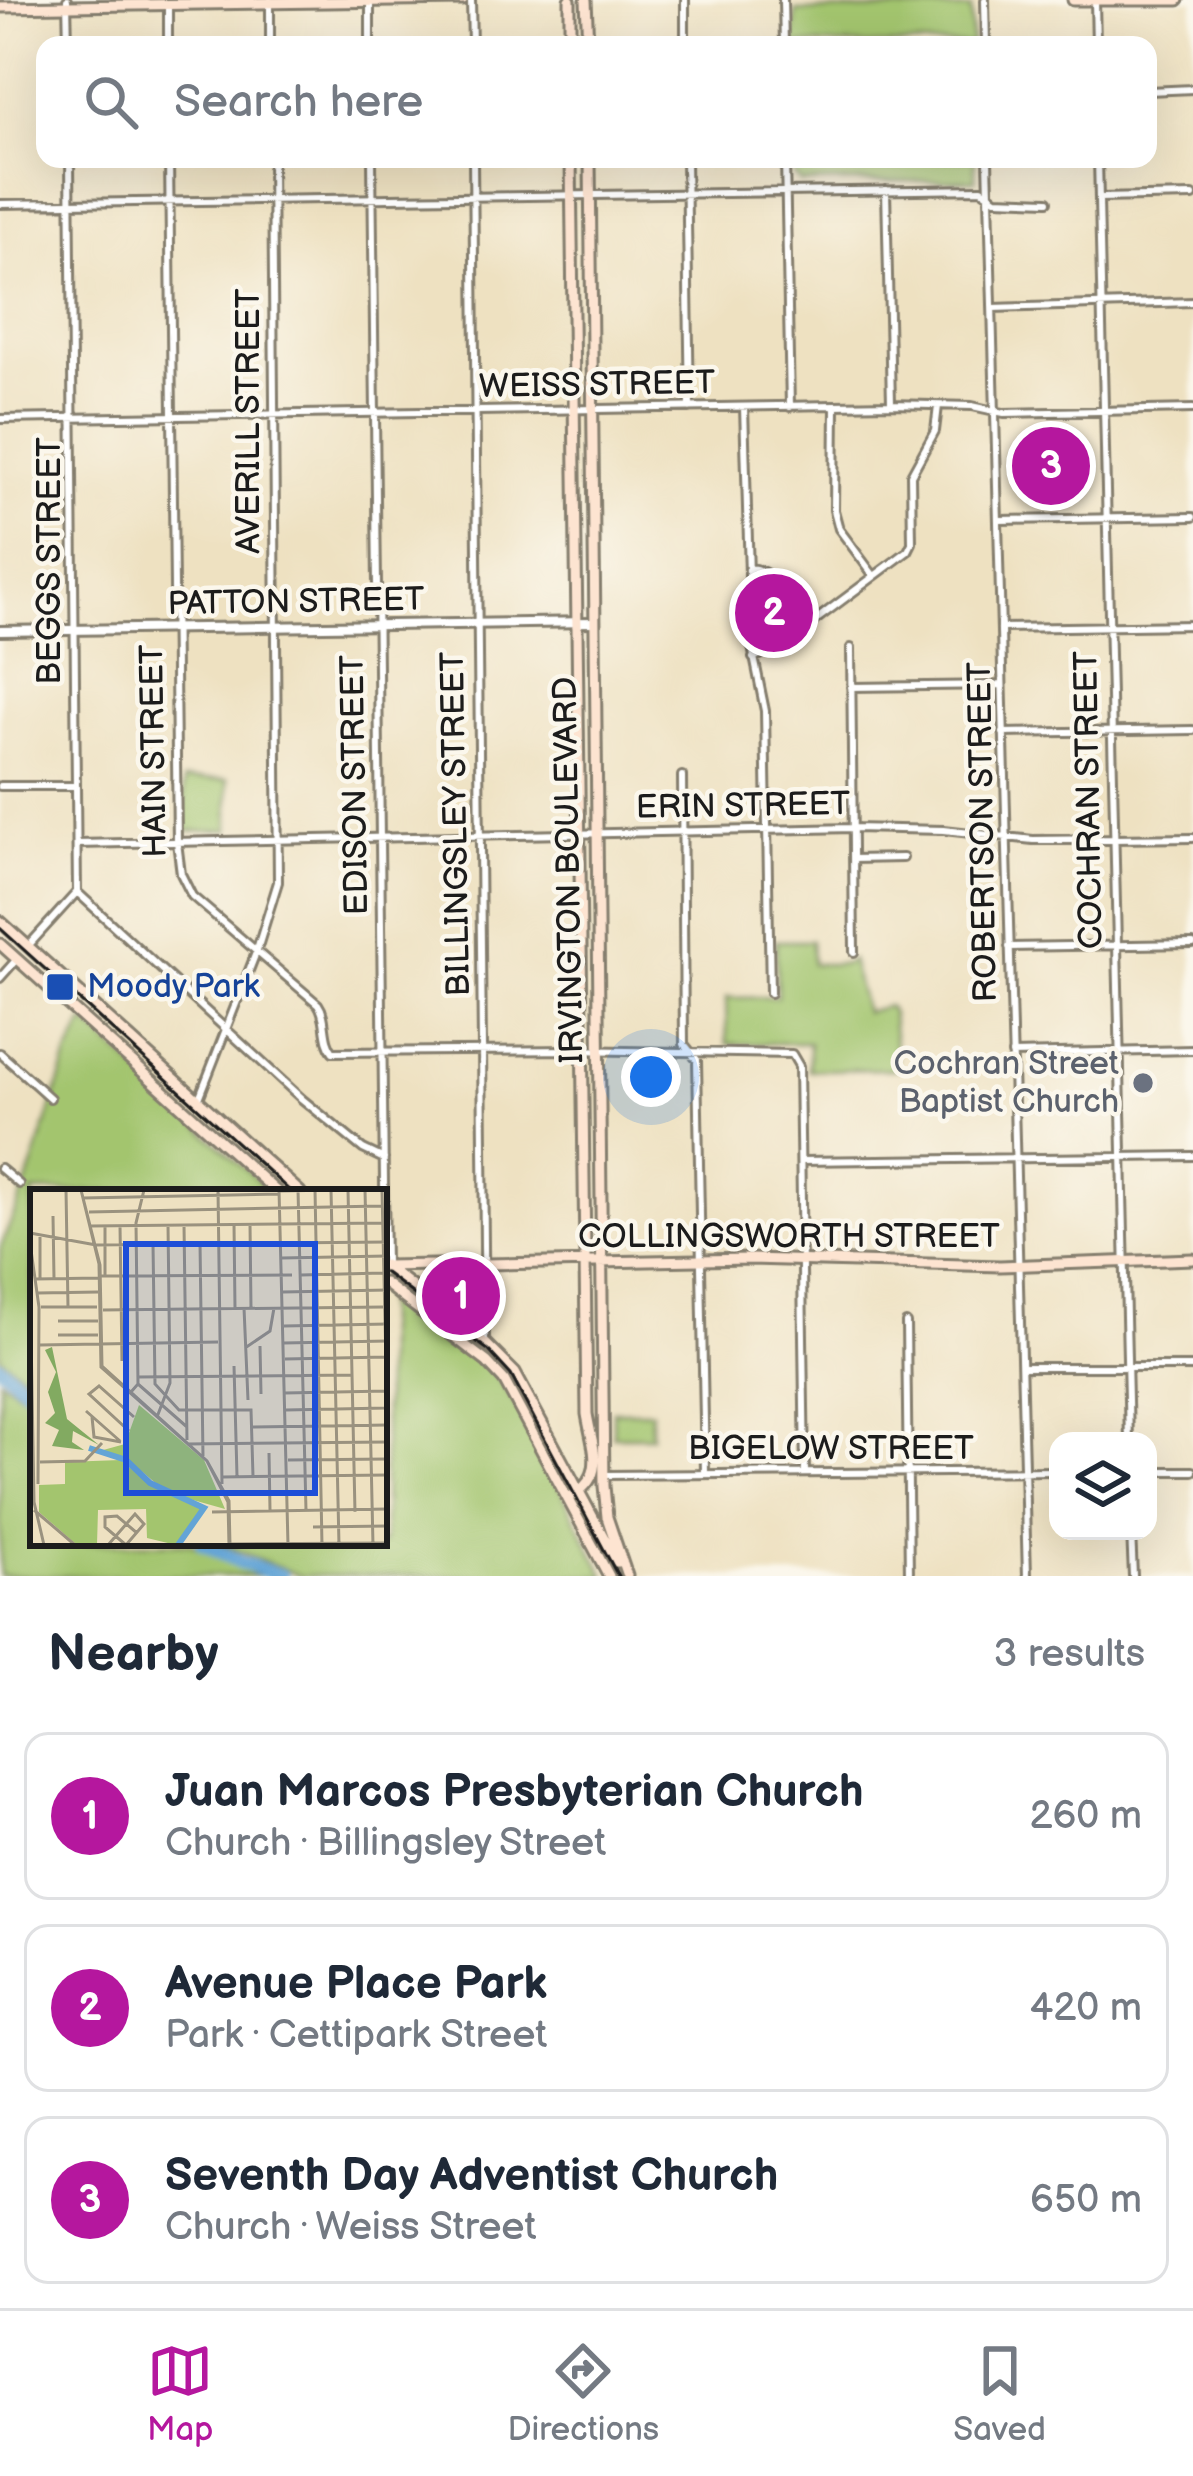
<!DOCTYPE html>
<html lang="en">
<head>
<meta charset="utf-8">
<style>
  :root { --surface:#fff; --page:#f6f6f7; --text:#1f2937; --muted:#747a83; --line:#e0e1e3; --accent:#b5179e }
  body { margin:0; font-family:"Balsamiq Sans",sans-serif; background:var(--page); color:var(--text) }
  .controls { position:absolute; right:36px; bottom:36px; display:grid; overflow:hidden; border-radius:24px; box-shadow:0 12px 48px #0002 }
  .controls button { width:108px; height:108px; display:grid; place-items:center; padding:0; border:0; border-bottom:3px solid var(--line); background:var(--surface); color:var(--text); font:60px sans-serif }
  .you { position:absolute; left:651px; top:1077px; width:42px; height:42px; margin:-30px; border:9px solid #fff; border-radius:50%; background:#1a73e8; box-shadow:0 0 0 18px #1a73e833 }
  .badge { display:grid; place-items:center; width:78px; height:78px; border-radius:50%; background:var(--accent); color:#fff; font-size:39px; font-weight:700 }
  .pin { position:absolute; translate:-50% -50%; border:6px solid #fff; box-shadow:0 3px 12px #0006 }
  .list { margin:0; padding:0; list-style:none }
  h2 { display:flex; justify-content:space-between; align-items:center; height:156px; margin:0; padding:0 48px; font-size:51px }
  h2 small { font-size:39px; font-weight:400; color:var(--muted) }
  .list li { display:grid; grid-template-columns:78px 1fr auto; gap:36px; align-items:center; box-sizing:border-box; height:168px; margin:0 24px 24px; padding:0 24px; border:3px solid var(--line); border-radius:24px }
  .list b { display:block; font-size:45px; white-space:nowrap }
  .list p { margin:0; font-size:39px; white-space:nowrap; color:var(--muted) }
  .list em { font-size:39px; font-style:normal; color:var(--muted) }
  .icon { flex:none; width:66px; height:66px; fill:none; stroke:currentColor; stroke-width:2; stroke-linecap:round; stroke-linejoin:round }
  .map { position:relative; flex:none; width:1193px; height:1576px; overflow:hidden }
  .search { position:absolute; background:var(--surface); box-shadow:0 12px 48px #0002; left:36px; right:36px; top:36px; height:132px; display:flex; align-items:center; gap:30px; box-sizing:border-box; padding:0 42px; border-radius:24px; color:var(--muted); font-size:45px }
  .sheet { height:732px; background:var(--surface) }
  nav { display:flex; justify-content:space-around; align-items:center; box-sizing:border-box; height:168px; border-top:3px solid var(--line); background:var(--surface); font-size:33px; color:var(--muted) }
  nav a { display:grid; justify-items:center; gap:6px }
  nav .on { color:var(--accent) }
  .map>svg:first-child { display:block }
</style>
</head>
<body>
<div class="map">
<svg width="1193" height="1576" viewBox="0 0 1193 1576">
  <rect width="100%" height="100%" fill="#fbf7ec"/>
  <filter id="ink" filterUnits="userSpaceOnUse"><feTurbulence type="fractalNoise" baseFrequency=".00833" numOctaves="2"/><feDisplacementMap in="SourceGraphic" scale="24" xChannelSelector="R" yChannelSelector="G"/><feConvolveMatrix kernelMatrix="1 2 1 2 8 2 1 2 1" color-interpolation-filters="sRGB"/></filter>
  <filter id="wash" filterUnits="userSpaceOnUse"><feTurbulence type="fractalNoise" baseFrequency=".004" numOctaves="4" result="noise"/><feDisplacementMap in="SourceGraphic" scale="48" xChannelSelector="R" yChannelSelector="G"/><feGaussianBlur stdDeviation="2.7" result="paint"/><feColorMatrix in="noise" values="0 0 0 0 0 0 0 0 0 0 0 0 0 0 0 0 0 1.4 0 .05"/><feComposite in="paint" operator="in"/></filter>
  <g filter="url(#wash)">
    <rect width="100%" height="100%" fill="#eee1c1"/>
    <!-- green -->
    <path fill="#a3c56e" stroke="#607045" stroke-width="3" d="M 971,9 L 972,45 L 793,45 L 796,11 Z
      M 794,159 L 975,159 L 975,180 L 801,183 L 794,176 Z
      M 767,584 L 791,619 L 788,630 L 770,642 L 760,640 L 759,588 Z
      M 228,779 L 229,830 L 185,831 L 184,780 Z
      M 776,941 L 811,941 L 812,964 L 846,964 L 851,960 L 865,1012 L 888,1006 L 892,1014 L 897,1069 L 809,1070 L 809,1043 L 727,1044 L 726,998 L 777,997 Z
      M 85,1022 L 270,1192 L 33,1192 L 33,1382 L 0,1357 L 0,1248 L 27,1183 L 68,1056 Z
      M 384,1284 L 494,1372 L 524,1418 L 605,1576 L 300,1576 L 218,1543 L 384,1543 Z
      M 0,1379 L 33,1400 L 33,1543 L 189,1543 L 268,1576 L 0,1576 Z
      M 613,1411 L 651,1411 L 651,1436 L 613,1436 Z"/>
    <g fill="none" stroke-linecap="round" stroke-linejoin="round">
      <!-- river -->
      <path stroke="#63a4d6" stroke-width="14" d="M 0,1366 L 33,1394
        M 202,1543 L 242,1563 L 281,1576"/>
    </g>
  </g>
  <g filter="url(#ink)">
    <g fill="none" stroke-linecap="round" stroke-linejoin="round">
      <defs>
        <path id="minor" d="M 67,0 L 68,45
          M 471,0 L 472,45
          M 685,0 L 685,45
          M 783,0 L 784,45
          M 985,0 L 986,45
          M 270,1 L 270,45
          M 370,1 L 370,45
          M 1095,1 L 1096,45
          M 168,5 L 168,45
          M 1148,91 L 1193,89
          M 169,159 L 177,842 L 181,874 L 192,896 L 318,1004 C 328,1018 322,1039 333,1052 L 572,1050 L 792,1054 L 799,1066 L 805,1473
          M 372,159 L 385,1266
          M 473,159 L 485,1343
          M 686,159 L 690,408
          M 785,159 L 790,407
          M 988,159 L 1027,1576
          M 1098,159 L 1129,1441
          M 886,190 L 891,403
          M 1099,198 L 1193,196
          M 0,204 L 982,189 L 996,199 L 1048,201
          M 993,308 L 1193,302
          M 835,406 L 834,510 L 839,529 L 874,576
          M 744,407 L 751,642 L 765,711 L 770,993
          M 0,419 L 891,404 L 972,406 L 1004,413 L 1193,409
          M 999,520 L 1193,517
          M 750,568 C 778,571 794,603 810,624
          M 1002,628 L 1193,625
          M 851,648 L 854,952
          M 753,658 L 781,646 L 908,551 L 912,543 L 911,475 L 935,431 L 938,406
          M 851,687 L 1002,685
          M 1003,733 L 1193,730
          M 682,776 L 684,1044 L 697,1060 L 705,1473
          M 0,786 L 74,786
          M 77,844 L 853,828 L 944,830 L 1033,840 L 1193,838
          M 853,859 L 903,858
          M 77,892 L 302,1099 L 363,1149 L 384,1159
          M 29,945 L 77,892 L 70,159
          M 1009,947 L 1193,944
          M 0,978 L 17,959
          M 0,1053 L 50,1098
          M 1012,1054 L 1193,1050
          M 198,1101 L 257,950 L 278,882 L 272,159
          M 801,1161 L 1193,1156
          M 0,1168 L 19,1184
          M 906,1323 L 909,1576
          M 1023,1367 L 1193,1367
          M 1148,1471 L 1193,1471
          M 606,1475 L 1058,1471
          M 1131,1531 L 1133,1576"/>
        <path id="tertiary" d="M 0,631 L 593,622"/>
        <path id="secondary" d="M 570,0 L 570,45
          M 586,0 L 588,45
          M 1073,0 L 1178,0
          M 0,7 L 463,0
          M 590,159 L 604,1486 L 607,1517 L 627,1576
          M 0,921 L 300,1192
          M 0,944 L 277,1192
          M 384,1265 L 485,1343 L 515,1373 L 617,1562
          M 385,1266 L 750,1259 L 1000,1266 L 1193,1259
          M 384,1283 L 487,1362 L 504,1380 L 609,1576
          M 568,1498 C 608,1477 593,1451 587,1414 L 571,159"/>
      </defs>
      <!-- minor casing -->
      <use href="#minor" stroke="#857e6e" stroke-width="12"/>
      <!-- tertiary casing -->
      <use href="#tertiary" stroke="#857e6e" stroke-width="14"/>
      <!-- secondary casing -->
      <use href="#secondary" stroke="#857e6e" stroke-width="15"/>
      <!-- minor -->
      <use href="#minor" stroke="#fff" stroke-width="6"/>
      <!-- tertiary -->
      <use href="#tertiary" stroke="#fff" stroke-width="8"/>
      <!-- secondary -->
      <use href="#secondary" stroke="#fde4d1" stroke-width="9"/>
      <!-- tram -->
      <path stroke="#1c1c1c" stroke-width="3" d="M 0,928 L 291,1192
        M 384,1272 L 488,1350 L 511,1375 L 618,1576"/>
    </g>
  </g>
  <!-- markers -->
  <rect fill="#1a4fb4" stroke="#fbf7ec" stroke-width="4.5" x="45" y="972" width="30" height="30" rx="6"/>
  <circle fill="#6b7280" stroke="#fbf7ec" stroke-width="4.5" cx="1143" cy="1083" r="12"/>
  <g text-anchor="middle" dominant-baseline="central" stroke-width="9" stroke-linejoin="round" paint-order="stroke">
    <!-- street labels -->
    <g font-size="33" fill="#1c1c1c" stroke="#fbf7ec">
      <text transform="translate(597 385) rotate(-1)">WEISS STREET</text>
      <text transform="translate(249 421) rotate(-90)">AVERILL STREET</text>
      <text transform="translate(50 561) rotate(-90)">BEGGS STREET</text>
      <text transform="translate(296 602) rotate(-1)">PATTON STREET</text>
      <text transform="translate(154 751) rotate(-91)">HAIN STREET</text>
      <text transform="translate(355 785) rotate(-91)">EDISON STREET</text>
      <text transform="translate(1089 800) rotate(-91)">COCHRAN STREET</text>
      <text transform="translate(743 806) rotate(-1)">ERIN STREET</text>
      <text transform="translate(456 824) rotate(-91)">BILLINGSLEY STREET</text>
      <text transform="translate(983 832) rotate(-91)">ROBERTSON STREET</text>
      <text transform="translate(569 870) rotate(-91)">IRVINGTON BOULEVARD</text>
      <text x="789" y="1237">COLLINGSWORTH STREET</text>
      <text x="831" y="1449">BIGELOW STREET</text>
    </g>
    <!-- transit labels -->
    <g font-size="33" fill="#164399" stroke="#fbf7ec" text-anchor="start">
      <text x="87" y="987">Moody Park</text>
    </g>
    <!-- worship labels -->
    <g font-size="33" fill="#5b616d" stroke="#fbf7ec" text-anchor="end">
      <text x="1119" y="1064">Cochran Street<tspan x="1119" dy="38">Baptist Church</tspan></text>
    </g>
  </g>
  <!-- overview -->
  <g transform="translate(30 1189)">
    <rect width="357" height="357" fill="#eee1c1"/>
    <path d="M 109,216 L 174,271 L 195,320 L 156,309 L 174,320 L 146,356 L 117,349 L 116,320 L 68,321 L 67,356 L 47,356 L 9,323 L 9,296 L 35,295 L 35,273 L 91,271 L 119,295 L 135,302 L 96,269 L 66,263 L 95,255 Z" fill="#a3c56e"/>
    <path d="M 22,158 L 37,230 L 69,256 L 43,242 L 42,253 L 54,261 L 22,257 L 29,241 L 15,234 L 25,224 L 18,203 L 26,183 L 15,161 Z" fill="#82aa61"/>
    <path fill="none" stroke="#63a4d6" stroke-width="6" d="M 59,259 L 96,271 L 120,294 L 174,319 L 148,356"/>
    <path fill="none" stroke="#9a927f" stroke-width="3" d="M 36,1 L 38,118M 51,1 L 70,76 L 72,177 L 177,272 L 199,312 L 200,356M 51,1 L 69,75 L 71,178 L 177,272 L 198,313 L 199,356M 188,1 L 192,295M 249,1 L 258,356M 268,1 L 276,321M 285,1 L 292,356M 301,1 L 309,356M 318,1 L 325,323M 335,1 L 343,356M 352,1 L 357,218M 249,2 L 305,1M 53,9 L 250,5M 59,23 L 351,17M 23,27 L 24,89M 204,35 L 205,119M 220,35 L 221,119M 154,36 L 157,251M 61,37 L 354,34M 75,37 L 75,87M 90,37 L 92,172M 0,44 L 66,56 L 357,53M 10,45 L 10,89M 0,54 L 9,118 L 8,295M 170,54 L 173,267M 123,55 L 125,195 L 149,221 L 221,221 L 223,287M 252,69 L 356,67M 271,86 L 353,84M 70,87 L 262,86M 0,88 L 4,313 L 14,356M 6,90 L 68,89M 253,103 L 357,101M 8,104 L 68,103M 11,118 L 67,118M 214,119 L 218,211M 73,121 L 353,118M 28,132 L 68,132M 254,137 L 357,135M 28,146 L 68,146M 254,154 L 357,152M 10,156 L 188,153M 230,157 L 231,205M 215,159 L 240,142 L 244,119M 255,170 L 357,168M 204,177 L 207,287M 108,188 L 322,186M 108,195 L 157,238M 101,203 L 108,195 L 106,34 L 114,1M 255,204 L 357,202M 256,221 L 357,219M 56,222 L 90,252M 62,228 L 64,248 L 91,253M 127,228 L 140,194 L 138,36M 223,238 L 357,236M 99,242 L 59,205 L 69,197 L 104,228M 157,255 L 357,253M 239,264 L 240,321M 258,271 L 357,270M 10,273 L 55,272 L 72,254M 193,288 L 357,286M 4,321 L 45,356M 182,323 L 357,320M 283,338 L 357,337M 200,355 L 357,354M 78,356 L 105,325 L 114,335 L 96,356M 96,356 L 75,338 L 75,328 L 87,327 L 107,344"/>
    <path fill="#1d4ed8" fill-opacity="0.15" stroke="#1d4ed8" stroke-width="6" d="M 96,55 L 285,55 L 285,304 L 96,304 Z"/>
    <rect width="357" height="357" fill="none" stroke="#1c1c1c" stroke-width="6"/>
  </g>
</svg>
<div class="controls">
<button><svg class="icon" aria-label="layers" viewBox="0 0 24 24"><path d="M12 4l9 5-9 5-9-5zM3 14l9 5 9-5"/></svg></button>
</div>
<div class="you"></div>
<div class="pin badge" style="left:461px;top:1296px">1</div>
<div class="pin badge" style="left:774px;top:613px">2</div>
<div class="pin badge" style="left:1051px;top:466px">3</div>
<div class="search"><svg class="icon" aria-label="search" viewBox="0 0 24 24"><circle cx="10" cy="10" r="6"/><path d="M15 15l6 6"/></svg>Search here</div>
</div>
<section class="sheet">
<h2>Nearby<small>3 results</small></h2>
<ul class="list">
<li><span class="badge">1</span><div><b>Juan Marcos Presbyterian Church</b><p>Church · Billingsley Street</p></div><em>260 m</em></li>
<li><span class="badge">2</span><div><b>Avenue Place Park</b><p>Park · Cettipark Street</p></div><em>420 m</em></li>
<li><span class="badge">3</span><div><b>Seventh Day Adventist Church</b><p>Church · Weiss Street</p></div><em>650 m</em></li>
</ul>
</section>
<nav>
<a class="on"><svg class="icon" aria-label="map" viewBox="0 0 24 24"><path d="M3 6l6-2 6 2 6-2v14l-6 2-6-2-6 2zM9 4v14M15 6v14"/></svg>Map</a>
<a><svg class="icon" aria-label="directions" viewBox="0 0 24 24"><path d="M12 3l9 9-9 9-9-9zM9 14v-3h6M13 9l2 2-2 2"/></svg>Directions</a>
<a><svg class="icon" aria-label="saved" viewBox="0 0 24 24"><path d="M7 4h10v16l-5-4-5 4z"/></svg>Saved</a>
</nav>
</body>
</html>
